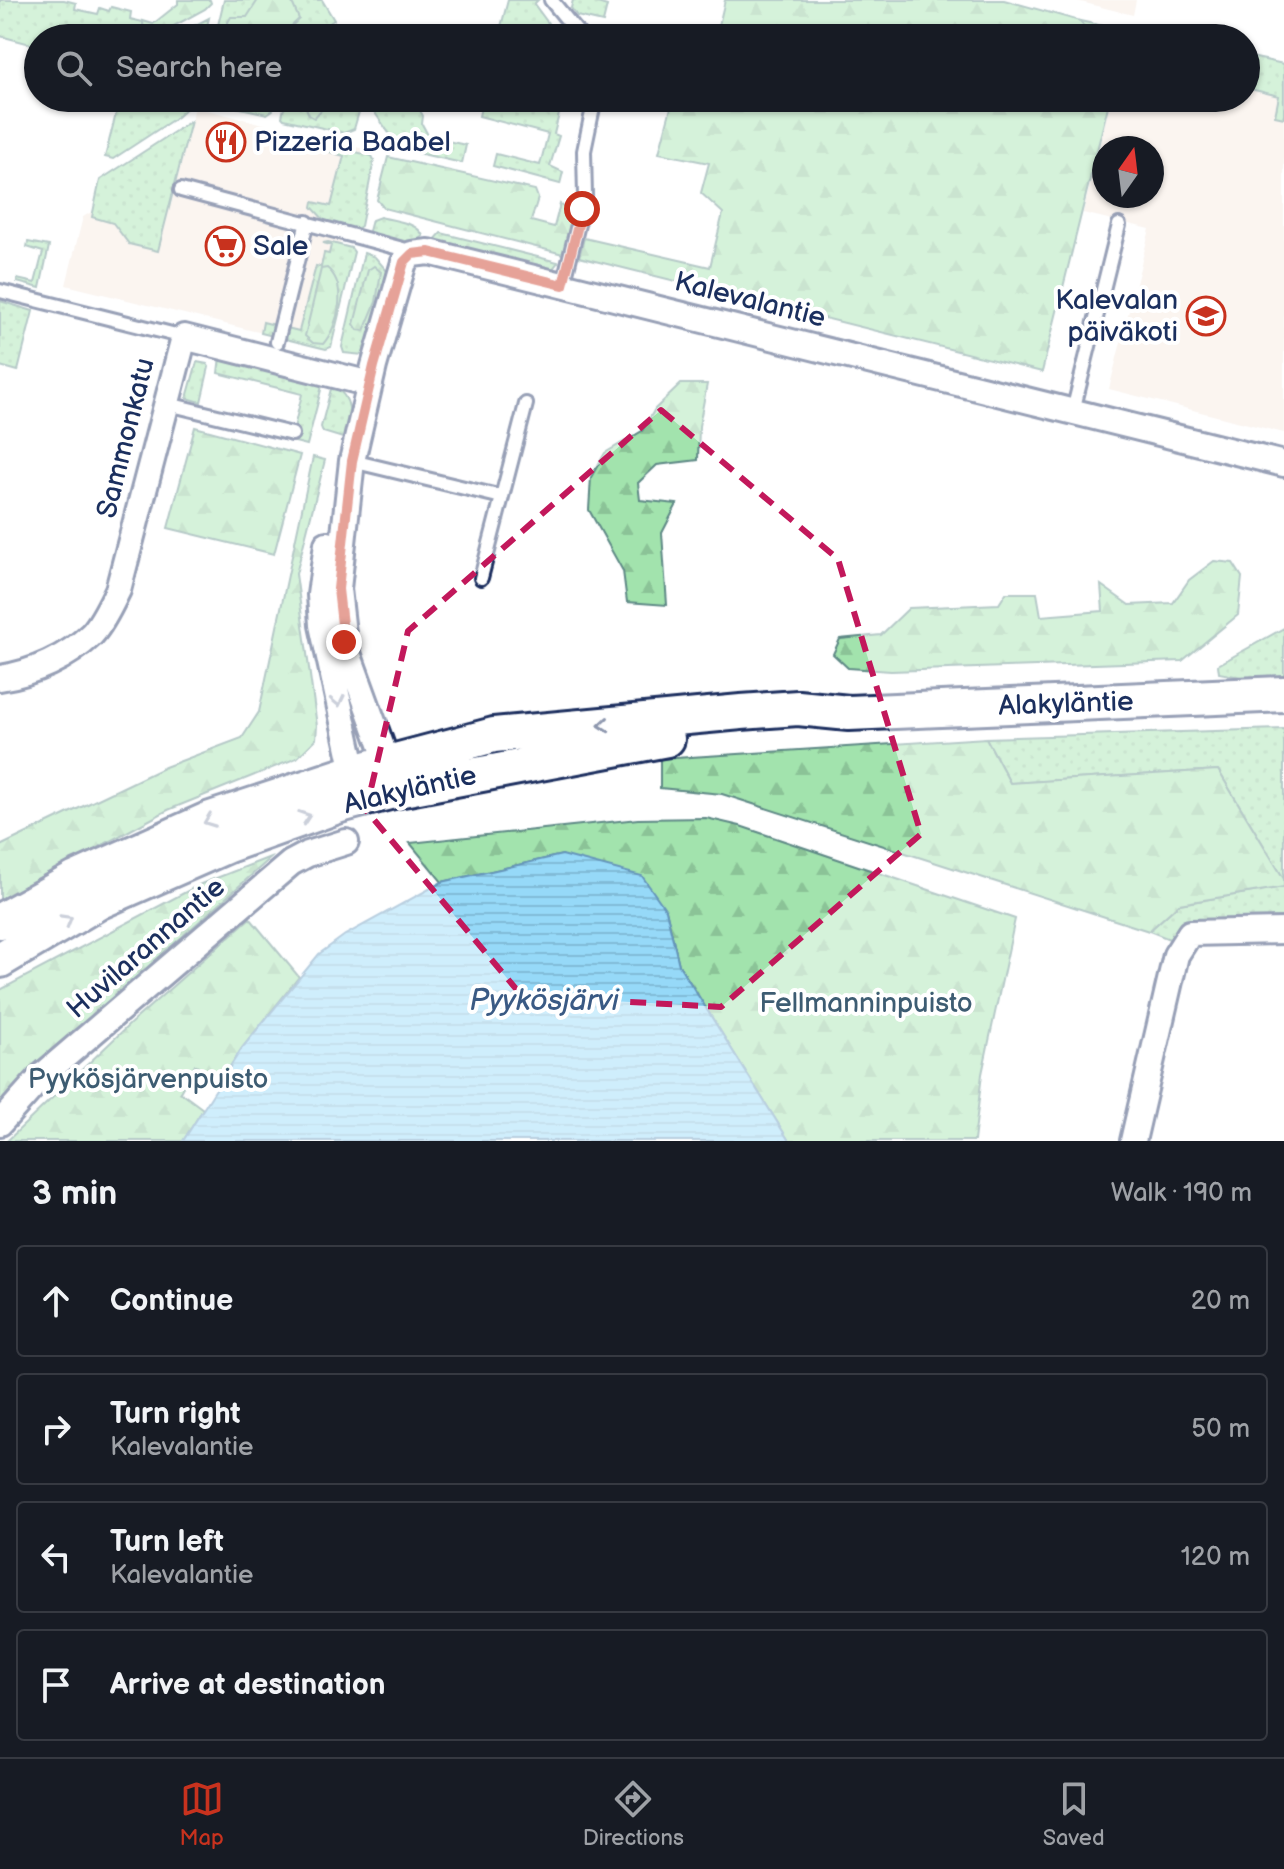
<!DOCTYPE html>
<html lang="en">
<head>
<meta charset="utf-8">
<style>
  :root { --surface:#171b24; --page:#20242c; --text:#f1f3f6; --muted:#9ea1a6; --line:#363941; --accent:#c8321e }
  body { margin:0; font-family:"Balsamiq Sans",sans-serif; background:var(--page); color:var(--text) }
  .compass { position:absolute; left:1092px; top:136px; width:72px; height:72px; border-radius:50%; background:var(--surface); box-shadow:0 2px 6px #0004; rotate:14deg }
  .stop { position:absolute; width:24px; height:24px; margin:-18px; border:6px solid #c8321e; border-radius:50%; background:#fff }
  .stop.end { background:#c8321e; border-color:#fff; box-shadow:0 2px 8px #0008 }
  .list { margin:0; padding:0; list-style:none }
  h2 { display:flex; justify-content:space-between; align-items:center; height:104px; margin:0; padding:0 32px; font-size:34px }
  h2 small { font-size:26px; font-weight:400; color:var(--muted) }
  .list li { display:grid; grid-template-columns:52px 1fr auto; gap:24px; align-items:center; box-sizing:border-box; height:112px; margin:0 16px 16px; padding:0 16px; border:2px solid var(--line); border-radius:8px }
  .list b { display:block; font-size:30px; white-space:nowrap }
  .list p { margin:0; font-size:26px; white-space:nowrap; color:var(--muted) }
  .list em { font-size:26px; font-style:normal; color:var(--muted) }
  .icon { flex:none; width:44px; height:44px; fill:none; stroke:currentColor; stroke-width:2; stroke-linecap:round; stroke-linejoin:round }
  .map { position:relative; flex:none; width:1284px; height:1141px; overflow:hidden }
  .search { position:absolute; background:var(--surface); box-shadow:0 2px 6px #0004; left:24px; right:24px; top:24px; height:88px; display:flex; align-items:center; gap:20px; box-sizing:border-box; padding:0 28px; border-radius:44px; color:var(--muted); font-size:30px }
  .sheet { height:616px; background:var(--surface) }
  nav { display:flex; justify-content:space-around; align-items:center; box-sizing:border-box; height:112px; border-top:2px solid var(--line); background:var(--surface); font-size:22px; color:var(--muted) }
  nav a { display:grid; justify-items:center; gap:4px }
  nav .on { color:var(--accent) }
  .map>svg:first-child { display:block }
</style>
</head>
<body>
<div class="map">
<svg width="1284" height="1141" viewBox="0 0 1284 1141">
  <defs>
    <pattern id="grass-dots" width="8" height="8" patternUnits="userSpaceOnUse" patternTransform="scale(2)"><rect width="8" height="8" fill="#a2e3ad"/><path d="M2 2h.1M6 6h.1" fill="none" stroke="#8bc397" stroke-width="1.8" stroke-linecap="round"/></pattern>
    <pattern id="forest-firs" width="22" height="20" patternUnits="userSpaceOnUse" patternTransform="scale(2)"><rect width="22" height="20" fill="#a2e3ad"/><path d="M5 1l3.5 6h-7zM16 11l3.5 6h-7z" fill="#8bc397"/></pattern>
    <pattern id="water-rules" width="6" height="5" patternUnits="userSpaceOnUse" patternTransform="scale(2)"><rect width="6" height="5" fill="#96d9f8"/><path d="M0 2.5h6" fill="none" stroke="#81bbd7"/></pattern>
  </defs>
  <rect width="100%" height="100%" fill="#fff"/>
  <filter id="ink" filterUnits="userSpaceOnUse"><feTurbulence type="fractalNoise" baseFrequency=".0125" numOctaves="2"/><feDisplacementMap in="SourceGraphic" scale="16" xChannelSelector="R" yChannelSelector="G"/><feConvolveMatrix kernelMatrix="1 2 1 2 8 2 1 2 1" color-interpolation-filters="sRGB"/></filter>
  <g filter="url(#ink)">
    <!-- built -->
    <path fill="#f5e8de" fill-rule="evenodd" d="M 1073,0 L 1136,0 L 1133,15 Z
      M 1246,67 L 1284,77 L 1284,433 L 1109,389 L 1150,229 L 1083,213 L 1111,98 L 1246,98 ZM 1104,148 L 1152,148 L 1152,196 L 1104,196 Z
      M 195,107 L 364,149 L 315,346 L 66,285 L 83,217 L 122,194 L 171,205 Z"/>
    <!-- grass -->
    <path fill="url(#grass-dots)" stroke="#5e8986" stroke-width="2" d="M 0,0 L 64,0 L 76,3 L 75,9 L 98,14 L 100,8 L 109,11 L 111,7 L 131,12 L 130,19 L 143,22 L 144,33 L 151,38 L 38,38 L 38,46 L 0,36 Z
      M 224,0 L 322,0 L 334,20 L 306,38 L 215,38 Z
      M 508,0 L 538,0 L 534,4 L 559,38 L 498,38 Z
      M 573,0 L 588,0 L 607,6 L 603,22 L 577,16 L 571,8 Z
      M 209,18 L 204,38 L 171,38 Z
      M 1080,21 L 1160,38 L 1091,38 Z
      M 1246,56 L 1284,64 L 1284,118 L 1275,116 L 1279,96 L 1246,88 Z
      M 120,98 L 173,98 L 191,104 L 177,117 L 113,159 L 105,157 Z
      M 232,98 L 276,98 L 273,110 L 267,114 L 232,106 L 229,102 Z
      M 286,98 L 363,98 L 354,129 L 344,133 L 284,119 L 282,117 Z
      M 373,98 L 417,98 L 416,103 L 423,116 L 422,124 L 429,137 L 466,145 L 462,163 L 400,149 L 373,110 Z
      M 483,98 L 563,98 L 554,134 L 559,136 L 550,166 L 563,172 L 560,184 L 493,166 L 496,154 L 540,165 L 548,134 L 479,116 Z
      M 191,121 L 158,251 L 129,244 L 113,223 L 92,217 L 100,180 Z
      M 332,146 L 372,156 L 374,160 L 361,226 L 355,230 L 326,222 L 312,207 L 313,202 L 331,206 L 344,156 L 330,152 Z
      M 380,217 C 395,221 417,222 423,236 C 408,248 389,239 371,234 L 369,231 L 372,220 Z
      M 441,233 L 558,262 L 552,270 L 433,242 Z
      M 28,242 L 49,246 L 40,288 L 17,282 L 17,279 L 35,283 L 43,252 L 27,247 Z
      M 328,242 L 351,248 L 354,252 L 331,347 L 326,349 L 261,333 L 263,322 L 299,331 L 316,266 L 321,267 L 324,253 L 329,254 L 331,245 L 323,243 Z
      M 364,253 L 375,257 L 387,271 L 368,347 L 363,355 L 344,353 L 342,347 Z
      M 0,301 L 33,311 L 18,371 L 0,366 Z
      M 220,356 L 323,382 L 307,445 L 291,441 L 302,394 L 218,373 Z
      M 197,362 L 207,364 L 209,367 L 201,402 L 187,398 Z
      M 332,385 C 354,398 351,416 346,439 L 323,432 L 321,427 Z
      M 1284,628 L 1284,679 L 1262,681 L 1219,673 L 1218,665 Z
      M 1284,729 L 1284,879 L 1218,770 L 1010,783 L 986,738 Z
      M 1284,887 L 1284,917 L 1197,921 L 1172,940 L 1149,931 L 1179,904 Z"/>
    <!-- forest -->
    <path fill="url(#forest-firs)" stroke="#5e8986" stroke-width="2" d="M 178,0 L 210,0 L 211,3 L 205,9 L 152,38 L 144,33 L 143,21 L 153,24 L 178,4 Z
      M 258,0 L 291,0 L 299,19 L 279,38 L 221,38 L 229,32 L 228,22 L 231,17 L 247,17 Z
      M 725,0 L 1004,0 L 1080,21 L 1091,38 L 716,38 Z
      M 302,98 L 323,98 L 323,108 L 314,118 L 309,115 Z
      M 699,98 L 1110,98 L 1042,372 L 579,257 L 584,238 L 710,267 L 723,213 L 701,193 L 709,163 L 659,153 L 673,100 L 697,106 Z
      M 388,157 L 535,190 L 538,198 L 531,221 L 554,227 L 560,204 L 573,214 L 563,254 L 384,208 L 377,200 Z
      M 374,266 L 381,272 L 376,302 L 364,331 L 358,330 L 354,324 L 368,270 Z
      M 327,268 C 348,285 339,326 323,344 L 313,343 L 305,336 L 321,269 Z
      M 681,384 L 707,384 L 699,426 L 698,460 L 657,465 L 638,483 L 640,500 L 677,504 L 662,533 L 667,605 L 627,602 L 623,571 L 589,510 L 591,477 L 605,453 L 642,431 L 655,409 Z
      M 195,427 L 300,455 L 274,554 L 168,528 Z
      M 313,457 L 325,460 L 296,574 L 317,726 L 316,739 L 297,758 L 168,810 L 0,900 L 0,846 L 165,767 L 242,738 L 259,712 Z
      M 1214,561 L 1233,563 L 1242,577 L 1238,615 L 1182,661 L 891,671 L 848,668 L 833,654 L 840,639 L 881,635 L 909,608 L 999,604 L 1006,593 L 1037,593 L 1041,616 L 1103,611 L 1101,585 L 1129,605 L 1173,603 L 1189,580 Z
      M 986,738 L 1010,783 L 1218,770 L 1284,879 L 1284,887 L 1179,904 L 1149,931 L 722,794 L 660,788 L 660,759 Z
      M 706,818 L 740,826 L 1015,919 L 982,1074 L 974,1141 L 789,1141 L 679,965 L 666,910 L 562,855 L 442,882 L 410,843 L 638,819 Z
      M 273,856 L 41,1062 L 0,1106 L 0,990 L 201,884 Z
      M 250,918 L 299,977 L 242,1048 L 221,1080 L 195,1065 L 180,1092 L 203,1109 L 183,1141 L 7,1141 L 131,1023 Z"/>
    <!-- water -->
    <path fill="url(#water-rules)" stroke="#6595ba" stroke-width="2" d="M 562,855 L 642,876 L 666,910 L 679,965 L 789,1141 L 183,1141 L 242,1048 L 319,954 L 345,935 L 442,882 Z"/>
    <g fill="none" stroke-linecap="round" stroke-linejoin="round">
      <defs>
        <path id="lane" d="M 551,0 L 582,38
          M 181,190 L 414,252
          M 563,285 L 585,196 L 584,151 L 595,98
          M 0,291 L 184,337
          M 277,342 L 307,222
          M 164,403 L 292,434
          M 1073,411 L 1119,225
          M 352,461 L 502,497
          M 481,578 L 526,404"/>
        <path id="street" d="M 327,544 L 320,595 L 322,625 L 357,786
          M 0,678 C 33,673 67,658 92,634 C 103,622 111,604 118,590 L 184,337 L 370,384
          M 393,777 L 344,642 L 338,589 L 352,461 L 374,366 L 404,262 L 412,254 L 429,252 L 1284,464
          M 0,1123 L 42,1076 L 291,863 L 308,854 L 346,842
          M 1133,1141 L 1176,955 L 1190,933 L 1284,931"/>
        <path id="secondary" d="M 0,921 L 76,879 L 208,820 L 354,772 L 494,735 L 741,712 L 798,708 L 849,713 L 1284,694
          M 0,960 L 98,902 L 228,845 L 340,805 L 397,790 L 667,739"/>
      </defs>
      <!-- lane casing -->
      <use href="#lane" stroke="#1b2f5e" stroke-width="18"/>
      <!-- street casing -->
      <use href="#street" stroke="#1b2f5e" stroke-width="30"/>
      <!-- secondary casing -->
      <use href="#secondary" stroke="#1b2f5e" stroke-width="40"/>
      <!-- lane -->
      <use href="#lane" stroke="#fff" stroke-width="12"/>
      <!-- street -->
      <use href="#street" stroke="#fff" stroke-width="24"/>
      <!-- secondary -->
      <use href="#secondary" stroke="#fff" stroke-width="34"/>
    </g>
    <!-- one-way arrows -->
    <defs><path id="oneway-chevron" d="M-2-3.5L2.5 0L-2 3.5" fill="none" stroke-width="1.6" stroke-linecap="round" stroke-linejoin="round" transform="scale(2)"/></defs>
    <g stroke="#8d97ae">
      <use href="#oneway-chevron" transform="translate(338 701) rotate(78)"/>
      <use href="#oneway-chevron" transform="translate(604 725) rotate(175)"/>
      <use href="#oneway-chevron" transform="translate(305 817) rotate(-19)"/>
      <use href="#oneway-chevron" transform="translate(209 821) rotate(159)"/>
      <use href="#oneway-chevron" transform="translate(67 920) rotate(-30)"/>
    </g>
  </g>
  <g fill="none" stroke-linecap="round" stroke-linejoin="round" filter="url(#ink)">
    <!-- route -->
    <path stroke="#c8321e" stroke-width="10" d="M 344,642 L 338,589 L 352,461 L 374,366 L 404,262 L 412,254 L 429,252 L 563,285 L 582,209"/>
  </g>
  <!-- marked area -->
  <path d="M0 0H1284V1141H0ZM 661,410 L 838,559 L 921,834 L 721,1007 L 522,996 L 366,810 L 408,631 Z" fill="#fff" fill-opacity=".55" fill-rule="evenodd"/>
  <path fill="none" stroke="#c2185b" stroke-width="6" stroke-dasharray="16 10" stroke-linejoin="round" d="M 661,410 L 838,559 L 921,834 L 721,1007 L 522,996 L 366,810 L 408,631 Z"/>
  <!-- icons -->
  <defs>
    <symbol id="restaurant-ring" viewBox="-11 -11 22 22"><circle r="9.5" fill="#fff" stroke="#c8321e" stroke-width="1.5"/><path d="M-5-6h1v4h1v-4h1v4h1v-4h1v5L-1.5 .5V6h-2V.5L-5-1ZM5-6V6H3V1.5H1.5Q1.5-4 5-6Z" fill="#c8321e"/></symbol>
    <symbol id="supermarket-ring" viewBox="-11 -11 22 22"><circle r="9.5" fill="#fff" stroke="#c8321e" stroke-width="1.5"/><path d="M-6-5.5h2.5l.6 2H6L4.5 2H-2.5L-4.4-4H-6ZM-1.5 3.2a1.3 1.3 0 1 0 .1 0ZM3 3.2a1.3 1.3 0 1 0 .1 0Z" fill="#c8321e"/></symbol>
    <symbol id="school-ring" viewBox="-11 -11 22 22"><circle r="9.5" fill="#fff" stroke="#c8321e" stroke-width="1.5"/><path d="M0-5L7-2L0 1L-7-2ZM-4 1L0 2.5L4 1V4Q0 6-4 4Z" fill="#c8321e"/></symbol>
  </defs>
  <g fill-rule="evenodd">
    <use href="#restaurant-ring" x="204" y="120" width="44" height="44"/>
    <use href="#supermarket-ring" x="203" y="224" width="44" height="44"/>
    <use href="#school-ring" x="1184" y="294" width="44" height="44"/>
  </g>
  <g text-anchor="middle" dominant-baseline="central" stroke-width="8" stroke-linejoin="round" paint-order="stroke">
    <!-- poi labels -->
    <g font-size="28" fill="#1b2f5e" stroke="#fff" text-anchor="start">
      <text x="254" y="142">Pizzeria Baabel</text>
      <text x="253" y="246">Sale</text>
      <text x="1178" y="300" text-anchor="end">Kalevalan<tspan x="1178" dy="32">päiväkoti</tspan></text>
    </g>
    <!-- street labels -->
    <g font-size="28" fill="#1b2f5e" stroke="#fff">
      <text transform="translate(750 300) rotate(14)">Kalevalantie</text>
      <text transform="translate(126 438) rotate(-76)">Sammonkatu</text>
      <text transform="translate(1066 704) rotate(-2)">Alakyläntie</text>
      <text transform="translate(410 790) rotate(-13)">Alakyläntie</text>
      <text transform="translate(146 948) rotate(-41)">Huvilarannantie</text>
    </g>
    <!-- park labels -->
    <g font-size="28" fill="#3d5c72" stroke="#fff">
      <text x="866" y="1003">Fellmanninpuisto</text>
      <text x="148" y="1079">Pyykösjärvenpuisto</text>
    </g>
    <!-- water labels -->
    <g font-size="30" font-style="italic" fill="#3a5a84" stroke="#fff">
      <text x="544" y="1001">Pyykösjärvi</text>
    </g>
  </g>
</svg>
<svg class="compass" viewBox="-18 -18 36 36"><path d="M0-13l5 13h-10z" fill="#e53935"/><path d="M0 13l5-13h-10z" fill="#9ea1a6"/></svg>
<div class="stop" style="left:582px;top:209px"></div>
<div class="stop end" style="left:344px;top:642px"></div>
<div class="search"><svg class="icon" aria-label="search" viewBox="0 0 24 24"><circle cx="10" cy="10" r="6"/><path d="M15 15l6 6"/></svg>Search here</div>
</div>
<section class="sheet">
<h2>3 min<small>Walk · 190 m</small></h2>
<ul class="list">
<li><svg class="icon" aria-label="ahead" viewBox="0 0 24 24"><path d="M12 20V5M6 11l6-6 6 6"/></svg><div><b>Continue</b></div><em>20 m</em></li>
<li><svg class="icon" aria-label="right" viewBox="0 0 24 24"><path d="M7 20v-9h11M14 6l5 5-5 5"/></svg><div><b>Turn right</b><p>Kalevalantie</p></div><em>50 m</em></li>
<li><svg class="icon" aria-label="left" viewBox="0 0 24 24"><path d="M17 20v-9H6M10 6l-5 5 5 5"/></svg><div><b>Turn left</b><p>Kalevalantie</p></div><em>120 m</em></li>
<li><svg class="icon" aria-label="arrive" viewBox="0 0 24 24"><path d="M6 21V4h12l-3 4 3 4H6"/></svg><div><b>Arrive at destination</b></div></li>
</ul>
</section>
<nav>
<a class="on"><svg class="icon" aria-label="map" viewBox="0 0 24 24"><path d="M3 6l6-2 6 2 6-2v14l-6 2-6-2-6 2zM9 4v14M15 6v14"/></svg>Map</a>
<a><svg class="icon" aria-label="directions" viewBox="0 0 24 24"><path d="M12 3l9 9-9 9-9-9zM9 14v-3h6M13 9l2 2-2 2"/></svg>Directions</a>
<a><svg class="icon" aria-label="saved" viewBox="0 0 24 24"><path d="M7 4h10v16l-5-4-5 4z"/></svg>Saved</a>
</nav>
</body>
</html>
